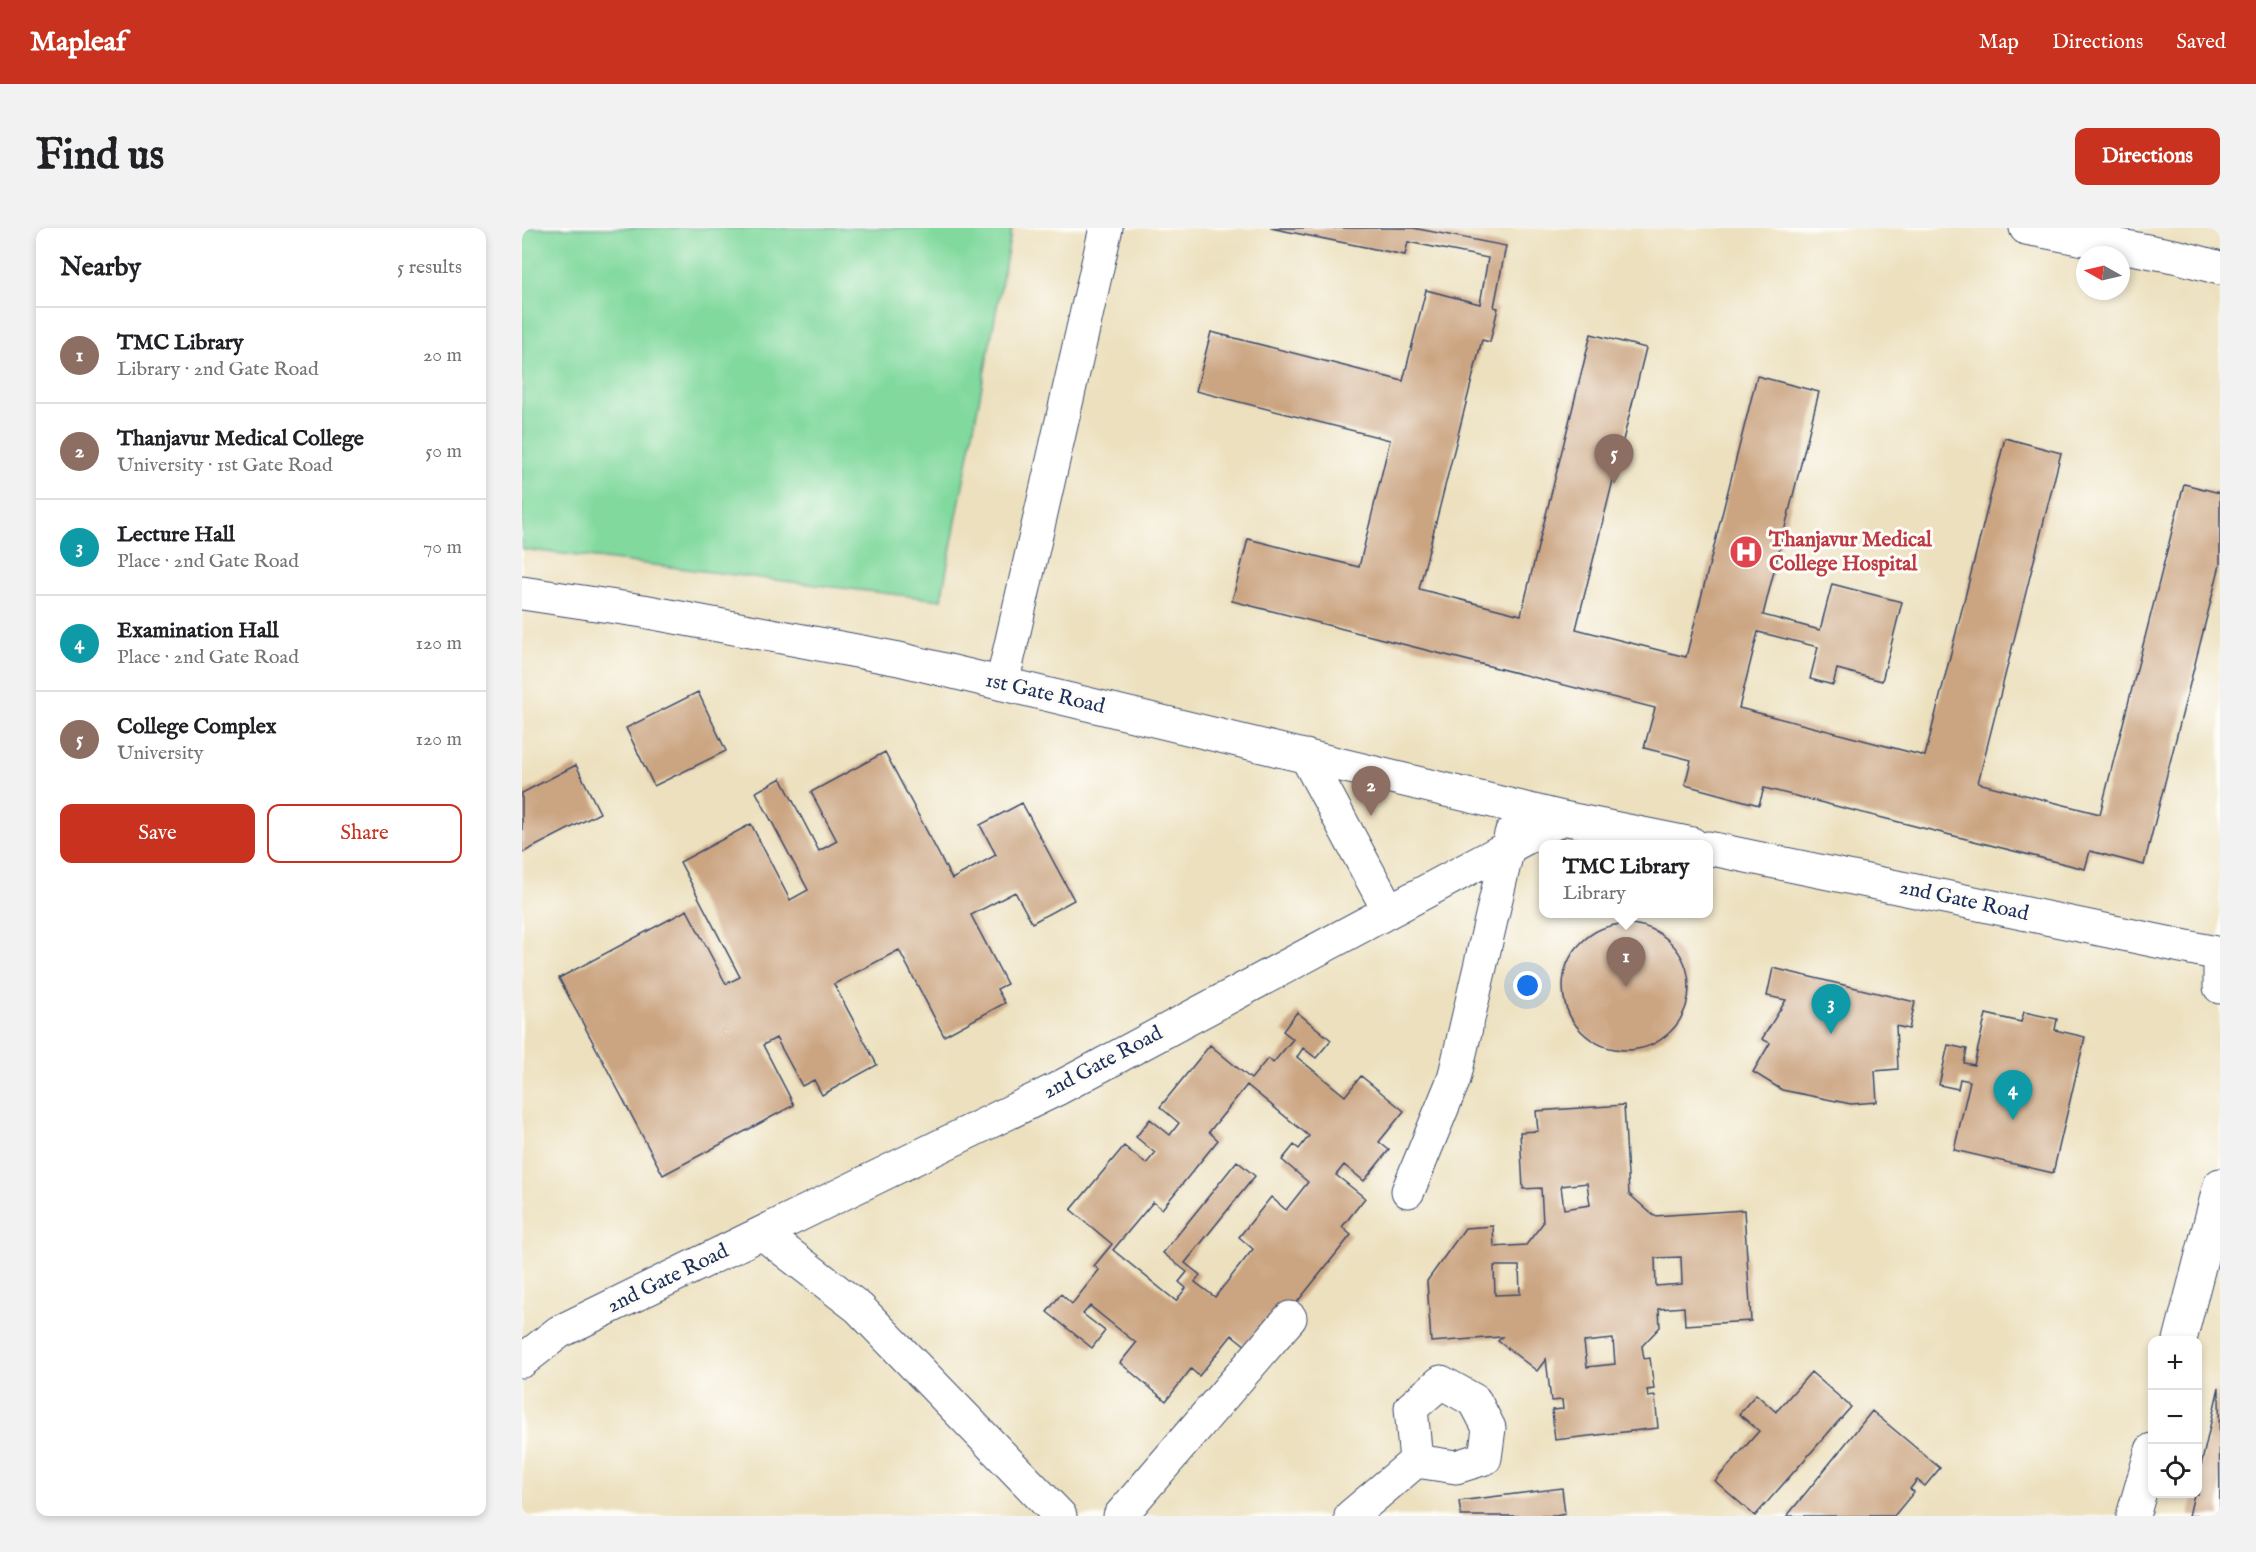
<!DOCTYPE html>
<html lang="en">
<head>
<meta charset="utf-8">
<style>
  :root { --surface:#fff; --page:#f2f2f2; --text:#202124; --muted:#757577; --line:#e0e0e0; --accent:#c8321e }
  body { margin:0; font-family:"IM FELL English",serif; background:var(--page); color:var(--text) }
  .controls { position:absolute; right:18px; bottom:18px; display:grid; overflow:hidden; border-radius:12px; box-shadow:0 3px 9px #0003 }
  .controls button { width:54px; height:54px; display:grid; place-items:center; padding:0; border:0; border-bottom:2px solid var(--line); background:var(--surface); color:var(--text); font:30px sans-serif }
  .compass { position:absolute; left:1554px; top:18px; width:54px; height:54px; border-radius:50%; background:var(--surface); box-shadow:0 3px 9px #0003; rotate:278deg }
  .you { position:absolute; left:1006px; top:758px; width:21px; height:21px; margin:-15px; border:4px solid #fff; border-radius:50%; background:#1a73e8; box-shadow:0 0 0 9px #1a73e833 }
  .badge { display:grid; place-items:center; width:39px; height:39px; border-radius:50%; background:var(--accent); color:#fff; font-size:20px; font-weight:700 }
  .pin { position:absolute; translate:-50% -50px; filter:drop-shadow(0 2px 3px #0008) }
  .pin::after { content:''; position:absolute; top:32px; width:21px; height:18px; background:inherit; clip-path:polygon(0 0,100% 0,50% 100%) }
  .popup { position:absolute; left:1017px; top:612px; width:174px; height:78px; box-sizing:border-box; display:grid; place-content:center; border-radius:12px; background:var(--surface); filter:drop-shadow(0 2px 4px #0005); font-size:20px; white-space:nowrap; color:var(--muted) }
  .popup b { font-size:22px; color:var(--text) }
  .popup::after { content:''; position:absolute; left:50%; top:100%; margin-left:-12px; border:12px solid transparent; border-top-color:var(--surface) }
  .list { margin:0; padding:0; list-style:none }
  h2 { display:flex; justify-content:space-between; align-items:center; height:78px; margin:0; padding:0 24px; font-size:26px }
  h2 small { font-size:20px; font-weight:400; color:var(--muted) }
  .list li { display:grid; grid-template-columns:39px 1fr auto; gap:18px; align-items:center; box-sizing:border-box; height:96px; padding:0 24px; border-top:2px solid var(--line) }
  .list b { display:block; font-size:22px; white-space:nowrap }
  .list p { margin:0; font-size:20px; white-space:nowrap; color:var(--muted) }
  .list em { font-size:20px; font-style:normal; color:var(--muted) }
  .actions { display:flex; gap:12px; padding:18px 24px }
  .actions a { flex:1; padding:14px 0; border:2px solid var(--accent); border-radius:12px; text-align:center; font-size:21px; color:var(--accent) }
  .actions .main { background:var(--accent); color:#fff }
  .icon { flex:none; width:33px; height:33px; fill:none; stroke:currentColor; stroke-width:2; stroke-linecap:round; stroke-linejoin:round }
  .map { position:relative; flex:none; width:1698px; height:1288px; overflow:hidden; border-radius:12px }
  header { display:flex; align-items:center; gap:36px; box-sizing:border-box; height:84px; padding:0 30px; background:var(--accent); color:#fff }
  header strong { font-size:28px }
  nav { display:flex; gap:33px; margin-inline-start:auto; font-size:21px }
  .intro { display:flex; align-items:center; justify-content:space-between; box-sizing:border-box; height:144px; padding:0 36px }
  h1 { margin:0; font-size:42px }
  .button { padding:15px 27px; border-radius:12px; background:var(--accent); color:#fff; font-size:21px; font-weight:700 }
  main { display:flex; gap:36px; padding:0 36px }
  aside { flex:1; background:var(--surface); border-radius:12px; box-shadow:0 3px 9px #0003 }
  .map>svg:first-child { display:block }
</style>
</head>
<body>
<header>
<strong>Mapleaf</strong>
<nav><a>Map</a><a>Directions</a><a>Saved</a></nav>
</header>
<div class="intro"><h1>Find us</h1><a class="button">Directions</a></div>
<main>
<aside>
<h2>Nearby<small>5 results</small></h2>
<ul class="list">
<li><span class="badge" style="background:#8d6e63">1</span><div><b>TMC Library</b><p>Library · 2nd Gate Road</p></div><em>20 m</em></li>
<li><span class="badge" style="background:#8d6e63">2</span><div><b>Thanjavur Medical College</b><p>University · 1st Gate Road</p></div><em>50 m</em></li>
<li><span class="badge" style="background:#0f9aa8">3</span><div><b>Lecture Hall</b><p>Place · 2nd Gate Road</p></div><em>70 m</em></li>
<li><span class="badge" style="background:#0f9aa8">4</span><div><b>Examination Hall</b><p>Place · 2nd Gate Road</p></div><em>120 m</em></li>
<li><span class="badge" style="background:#8d6e63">5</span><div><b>College Complex</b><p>University</p></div><em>120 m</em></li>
</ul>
<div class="actions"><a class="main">Save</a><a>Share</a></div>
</aside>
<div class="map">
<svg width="1698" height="1288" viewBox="0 0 1698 1288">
  <rect width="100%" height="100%" fill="#fdfcf7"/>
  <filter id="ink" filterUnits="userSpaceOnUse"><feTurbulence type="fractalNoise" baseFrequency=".0167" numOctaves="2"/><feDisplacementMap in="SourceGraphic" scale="12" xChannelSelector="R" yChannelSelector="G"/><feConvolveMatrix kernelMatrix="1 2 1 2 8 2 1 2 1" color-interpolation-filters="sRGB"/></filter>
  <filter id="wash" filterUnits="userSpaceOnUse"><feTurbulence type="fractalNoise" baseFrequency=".008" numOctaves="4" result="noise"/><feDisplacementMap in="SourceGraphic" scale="24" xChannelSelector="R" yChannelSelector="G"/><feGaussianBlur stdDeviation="1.35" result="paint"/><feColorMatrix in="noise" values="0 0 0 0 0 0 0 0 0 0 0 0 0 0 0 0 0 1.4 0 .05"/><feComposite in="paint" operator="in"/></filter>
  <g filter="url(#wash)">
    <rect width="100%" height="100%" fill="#ece0be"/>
    <!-- green -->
    <path fill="#81d99e" stroke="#4e847e" stroke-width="1.5" d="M 0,0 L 490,0 L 419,372 L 0,321 Z"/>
    <g id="blocks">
      <!-- building -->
      <path fill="#cba481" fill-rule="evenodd" d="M 748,0 L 891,0 L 984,18 L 972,79 L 976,80 L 968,114 L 960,112 L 897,361 L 999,387 L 1069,106 L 1124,120 L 1054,401 L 1164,429 L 1235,148 L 1297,164 L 1241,387 L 1298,402 L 1310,356 L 1380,374 L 1360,453 L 1315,441 L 1311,457 L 1288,451 L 1296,419 L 1236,404 L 1217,480 L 1403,528 L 1483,210 L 1539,225 L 1456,555 L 1578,586 L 1662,256 L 1698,265 L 1698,337 L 1622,637 L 1568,623 L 1563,641 L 1242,560 L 1237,577 L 1163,557 L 1169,532 L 1122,520 L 1133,480 L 710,373 L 726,311 L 837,339 L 868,212 L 674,163 L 689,104 L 881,153 L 904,62 L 958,76 L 966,30 L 886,14 L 883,27 Z
        M 176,464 L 204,523 L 132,558 L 104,500 Z
        M 363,524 L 430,651 L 474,627 L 458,597 L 500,575 L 552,672 L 510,695 L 493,664 L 449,687 L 485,756 L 475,761 L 483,775 L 422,808 L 377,722 L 312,756 L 355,837 L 300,867 L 292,852 L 280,858 L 254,810 L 241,817 L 272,877 L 141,947 L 37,750 L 165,682 L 204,756 L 218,749 L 158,634 L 229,596 L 268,672 L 286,662 L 234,564 L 259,550 L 297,623 L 315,613 L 289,564 Z
        M 54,537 L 78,585 L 0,625 L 0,565 Z
        M1041 759a63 63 0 1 1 126 0a63 63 0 1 1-126 0Z
        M 1251,740 L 1393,774 L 1387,801 L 1374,798 L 1376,841 L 1353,843 L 1355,874 L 1329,876 L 1260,862 L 1231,844 L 1248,815 L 1240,811 L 1264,772 L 1245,768 Z
        M 775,784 L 809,812 L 794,830 L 781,820 L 775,829 L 823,868 L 839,848 L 882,883 L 857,914 L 867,922 L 842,953 L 822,937 L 814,947 L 843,970 L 820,999 L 829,1007 L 760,1093 L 750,1085 L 724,1118 L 710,1107 L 677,1148 L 669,1141 L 644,1173 L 598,1135 L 614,1115 L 568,1078 L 561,1086 L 583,1103 L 570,1120 L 525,1084 L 539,1066 L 550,1076 L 577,1042 L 572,1038 L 590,1016 L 549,982 L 602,918 L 624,936 L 633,925 L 614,909 L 628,891 L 648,907 L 657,895 L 638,879 L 688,817 L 729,851 L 746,830 L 751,835 L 771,811 L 761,803 ZM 725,857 L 787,908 L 777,921 L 772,917 L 760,932 L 786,954 L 764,982 L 749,969 L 717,1009 L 731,1021 L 693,1069 L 673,1054 L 678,1047 L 663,1035 L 733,948 L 715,933 L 641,1025 L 665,1044 L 657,1054 L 664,1060 L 654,1073 L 591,1022 L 631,974 L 640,981 L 696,912 L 687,904 Z
        M 1502,784 L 1535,791 L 1533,802 L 1563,809 L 1531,945 L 1432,922 L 1448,853 L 1438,851 L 1436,861 L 1417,857 L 1426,817 L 1445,821 L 1442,835 L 1452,837 L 1464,786 L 1499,794 Z
        M 1102,877 L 1107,966 L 1132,988 L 1222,982 L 1229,1093 L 1163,1097 L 1162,1079 L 1137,1081 L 1138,1099 L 1120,1118 L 1122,1131 L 1128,1130 L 1132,1161 L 1125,1162 L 1126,1169 L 1133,1168 L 1136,1200 L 1033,1212 L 1030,1182 L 1041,1181 L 1040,1172 L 1029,1173 L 1024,1131 L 1015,1143 L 976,1113 L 980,1109 L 909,1114 L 905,1053 L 943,1000 L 971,998 L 972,1019 L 1004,1017 L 1021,995 L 1019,960 L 1001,961 L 998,904 L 1016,903 L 1014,883 ZM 1065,955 L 1068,977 L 1042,981 L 1039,958 ZM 1159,1029 L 1160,1056 L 1134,1058 L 1133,1030 ZM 972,1038 L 997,1038 L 998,1066 L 973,1067 ZM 1091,1111 L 1093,1136 L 1065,1139 L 1062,1114 Z
        M 1289,1144 L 1329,1179 L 1233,1288 L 1193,1253 L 1237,1203 L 1217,1186 L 1234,1166 L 1254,1184 Z
        M 1697,1159 L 1698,1288 L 1667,1288 L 1672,1266 L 1676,1266 L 1676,1251 Z
        M 1350,1183 L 1418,1240 L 1403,1258 L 1395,1252 L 1388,1261 L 1392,1264 L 1372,1288 L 1265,1288 Z
        M 1040,1260 L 1043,1286 L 1034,1288 L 939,1288 L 937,1273 Z"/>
    </g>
  </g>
  <g filter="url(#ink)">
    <use href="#blocks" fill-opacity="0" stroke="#3a4a6c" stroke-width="1.5"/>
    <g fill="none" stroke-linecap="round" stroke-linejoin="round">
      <defs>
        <path id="minor" d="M 1504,0 L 1657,29 L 1698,40
          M 0,365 L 121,383 L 377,431 L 1041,590 L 1170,616
          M 480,456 L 584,0
          M 784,528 L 867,683
          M 1186,620 L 1698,726
          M 1698,739 L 1698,759
          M 886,963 L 932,851 L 989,606
          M 240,1005 L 337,1080 L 538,1288
          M 1658,1112 L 1698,957
          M 0,1133 L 37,1104 L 535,861 L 1041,590
          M 598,1288 L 768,1090
          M 829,1288 L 894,1233 L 934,1239 L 963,1230 L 967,1200 L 953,1173 L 919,1154 L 889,1180 L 894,1233
          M 1611,1288 L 1630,1222"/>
      </defs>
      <!-- minor casing -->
      <use href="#minor" stroke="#3a4a6c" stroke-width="35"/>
      <!-- minor -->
      <use href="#minor" stroke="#fff" stroke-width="33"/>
    </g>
  </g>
  <!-- icons -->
  <defs>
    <symbol id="hospital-disc" viewBox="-11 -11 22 22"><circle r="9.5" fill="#e0444e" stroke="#fdfcf7"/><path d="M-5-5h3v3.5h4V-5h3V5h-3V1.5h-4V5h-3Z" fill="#fff"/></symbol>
  </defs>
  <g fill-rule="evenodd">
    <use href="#hospital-disc" x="1205" y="305" width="38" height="38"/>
  </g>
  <g text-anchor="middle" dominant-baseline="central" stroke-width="6" stroke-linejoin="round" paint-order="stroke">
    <!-- health labels -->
    <g font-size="21" font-weight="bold" fill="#be3a42" stroke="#fdfcf7" text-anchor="start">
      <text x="1247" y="312">Thanjavur Medical<tspan x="1247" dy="24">College Hospital</tspan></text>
    </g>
    <!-- street labels -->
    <g font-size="21" fill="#1b2f5e" stroke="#fdfcf7">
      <text transform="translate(523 466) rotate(13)">1st Gate Road</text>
      <text transform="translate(1442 673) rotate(12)">2nd Gate Road</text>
      <text transform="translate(581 835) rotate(-28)">2nd Gate Road</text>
      <text transform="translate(146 1051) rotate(-26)">2nd Gate Road</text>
    </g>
  </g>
</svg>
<div class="controls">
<button>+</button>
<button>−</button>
<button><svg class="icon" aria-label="locate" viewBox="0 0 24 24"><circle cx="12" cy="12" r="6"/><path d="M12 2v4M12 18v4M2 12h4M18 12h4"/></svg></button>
</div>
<svg class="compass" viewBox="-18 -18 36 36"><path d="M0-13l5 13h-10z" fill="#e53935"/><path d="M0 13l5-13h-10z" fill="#757577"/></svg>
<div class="you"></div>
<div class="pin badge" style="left:1104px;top:759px;background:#8d6e63">1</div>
<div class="popup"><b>TMC Library</b>Library</div>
<div class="pin badge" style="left:849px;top:588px;background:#8d6e63">2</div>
<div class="pin badge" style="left:1309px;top:806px;background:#0f9aa8">3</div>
<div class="pin badge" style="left:1491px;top:892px;background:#0f9aa8">4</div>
<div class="pin badge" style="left:1092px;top:256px;background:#8d6e63">5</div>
</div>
</main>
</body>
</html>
